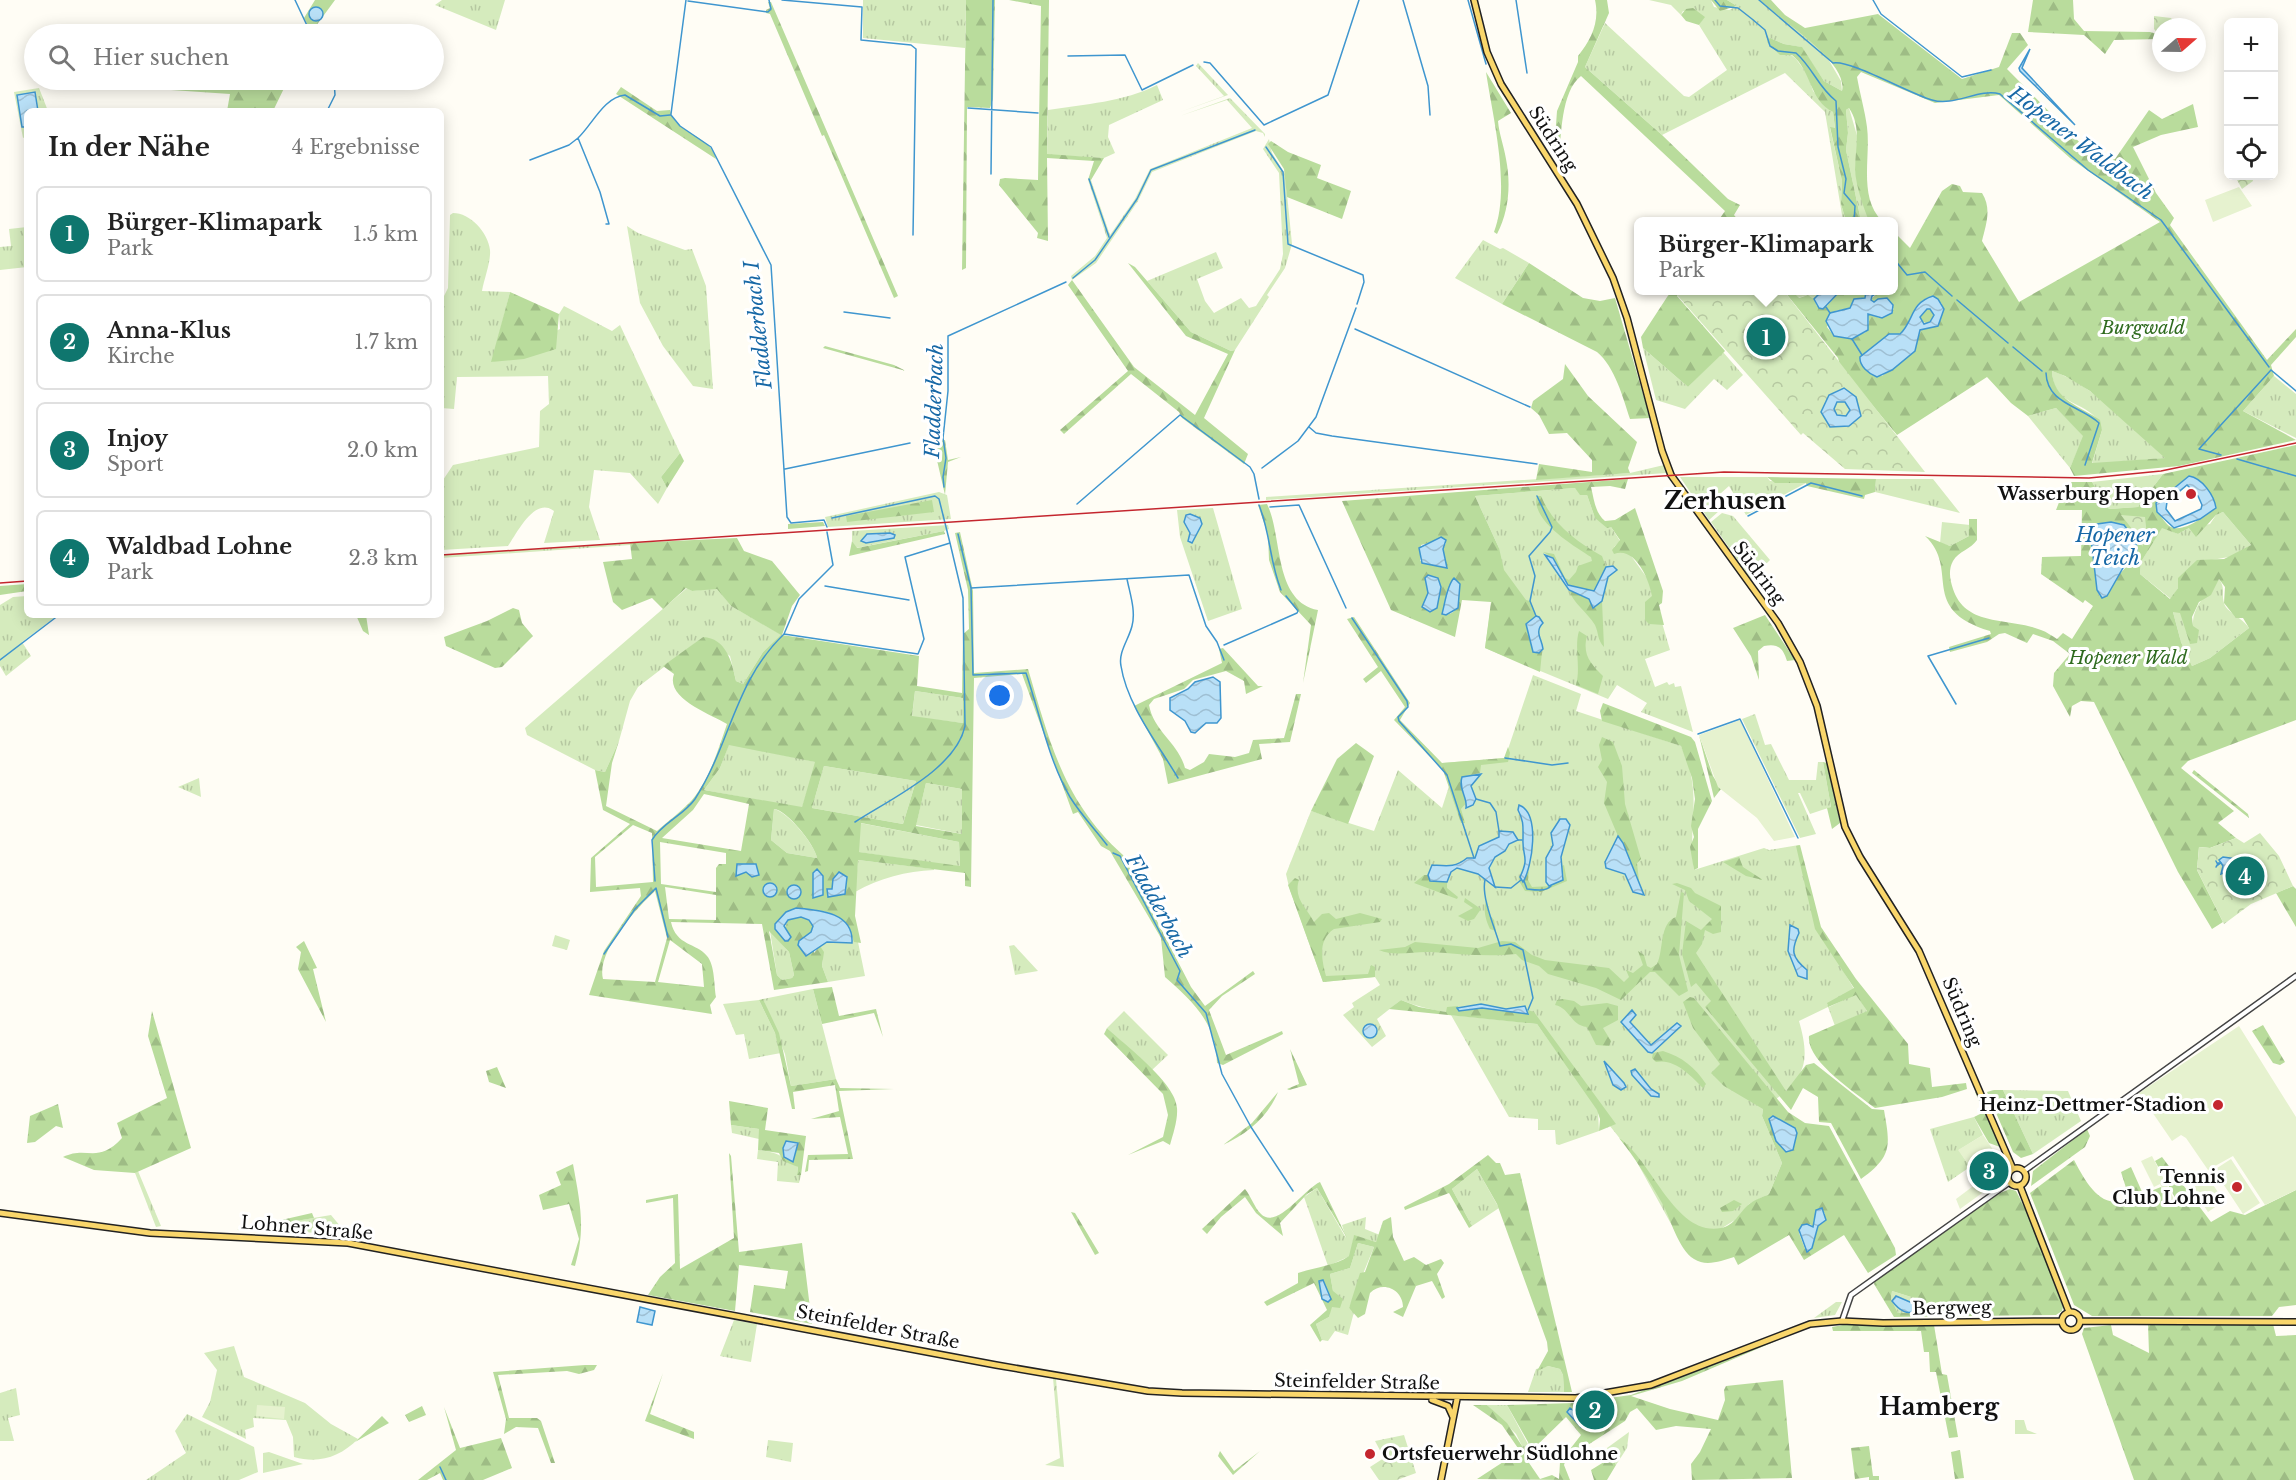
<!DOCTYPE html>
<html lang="de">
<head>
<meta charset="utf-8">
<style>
  :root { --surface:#fff; --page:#f6f6f6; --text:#222; --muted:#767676; --line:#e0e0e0; --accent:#0f766e }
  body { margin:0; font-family:"Libre Baskerville",serif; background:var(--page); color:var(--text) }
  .controls { position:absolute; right:18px; top:18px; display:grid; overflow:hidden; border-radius:9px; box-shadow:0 3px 15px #0003 }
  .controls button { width:54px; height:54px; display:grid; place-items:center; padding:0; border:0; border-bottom:2px solid var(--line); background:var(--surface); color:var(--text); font:30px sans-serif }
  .compass { position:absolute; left:2152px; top:18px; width:54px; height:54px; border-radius:50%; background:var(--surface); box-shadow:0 3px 15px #0003; rotate:70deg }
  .you { position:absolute; left:1000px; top:696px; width:21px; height:21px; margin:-15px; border:4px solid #fff; border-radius:50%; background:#1a73e8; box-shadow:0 0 0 9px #1a73e833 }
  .badge { display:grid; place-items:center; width:39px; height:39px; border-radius:50%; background:var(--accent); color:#fff; font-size:20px; font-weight:700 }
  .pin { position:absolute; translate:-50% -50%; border:3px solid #fff; box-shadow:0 2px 6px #0006 }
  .popup { position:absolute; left:1634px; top:217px; width:264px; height:78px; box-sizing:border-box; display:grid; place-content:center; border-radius:9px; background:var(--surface); filter:drop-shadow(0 2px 4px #0005); font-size:20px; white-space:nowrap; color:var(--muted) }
  .popup b { font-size:22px; color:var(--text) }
  .popup::after { content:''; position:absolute; left:50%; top:100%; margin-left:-12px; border:12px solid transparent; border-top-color:var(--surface) }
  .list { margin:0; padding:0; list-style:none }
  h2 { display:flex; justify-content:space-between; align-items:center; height:78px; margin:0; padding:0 24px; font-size:26px }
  h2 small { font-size:20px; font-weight:400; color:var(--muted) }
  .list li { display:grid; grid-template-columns:39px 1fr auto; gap:18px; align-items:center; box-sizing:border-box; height:96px; margin:0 12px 12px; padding:0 12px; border:2px solid var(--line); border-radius:9px }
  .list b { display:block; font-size:22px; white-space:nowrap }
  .list p { margin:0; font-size:20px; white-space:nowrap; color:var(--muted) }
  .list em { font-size:20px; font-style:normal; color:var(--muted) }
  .icon { flex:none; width:33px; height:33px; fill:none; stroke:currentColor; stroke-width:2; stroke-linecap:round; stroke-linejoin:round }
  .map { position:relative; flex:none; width:2296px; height:1480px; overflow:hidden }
  .search { position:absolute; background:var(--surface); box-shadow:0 3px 15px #0003; left:24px; top:24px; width:420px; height:66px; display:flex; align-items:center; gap:15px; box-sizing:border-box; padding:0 21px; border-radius:33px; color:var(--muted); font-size:22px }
  .panel { position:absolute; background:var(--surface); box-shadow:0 3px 15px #0003; left:24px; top:108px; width:420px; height:510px; border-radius:9px }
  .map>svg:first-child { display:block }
</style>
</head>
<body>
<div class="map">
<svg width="2296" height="1480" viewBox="0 0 2296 1480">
  <defs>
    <pattern id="grass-tufts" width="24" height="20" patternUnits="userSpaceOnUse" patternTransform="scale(1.5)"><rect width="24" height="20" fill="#d5ebbd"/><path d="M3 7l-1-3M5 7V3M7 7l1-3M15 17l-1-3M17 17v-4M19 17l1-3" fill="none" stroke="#b6c8a1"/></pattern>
    <pattern id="forest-firs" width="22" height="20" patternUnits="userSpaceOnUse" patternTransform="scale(1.5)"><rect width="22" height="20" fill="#b9dc9c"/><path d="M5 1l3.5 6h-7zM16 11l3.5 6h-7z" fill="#9ebc85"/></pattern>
    <pattern id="park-crowns" width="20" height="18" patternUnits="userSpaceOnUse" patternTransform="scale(1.5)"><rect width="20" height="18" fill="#d5ebbd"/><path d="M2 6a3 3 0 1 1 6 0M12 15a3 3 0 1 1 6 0" fill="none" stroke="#b6c8a1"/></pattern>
    <pattern id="water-waves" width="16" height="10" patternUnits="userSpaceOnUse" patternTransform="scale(1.5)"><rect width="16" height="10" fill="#b9e0f7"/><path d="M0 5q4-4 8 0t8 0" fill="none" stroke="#9ebfd3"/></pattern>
  </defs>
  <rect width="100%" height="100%" fill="#fffdf5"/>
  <!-- grass -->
  <path fill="url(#grass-tufts)" d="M 442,0 L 505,0 L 496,30 L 435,5 Z
    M 863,0 L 966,0 L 965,48 L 863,38 Z
    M 1649,0 L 1711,0 L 1714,7 L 1729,10 L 1737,6 L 1727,0 L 1760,0 L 1824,52 L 1841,81 L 1842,91 L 1824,81 L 1801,47 L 1784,44 L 1770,38 L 1796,59 L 1808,75 L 1813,91 L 1833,112 L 1835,129 L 1830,128 L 1842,181 L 1841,204 L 1846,221 L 1843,221 L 1825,112 L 1785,73 L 1662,135 L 1585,67 L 1605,23 L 1684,96 L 1689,97 L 1727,70 L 1699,25 L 1704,17 L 1683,11 L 1681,15 L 1671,5 Z
    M 1198,63 L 1228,95 L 1180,112 L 1224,96 L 1196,66 Z
    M 1157,85 L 1163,100 L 1109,125 L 1108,137 L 1115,153 L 1104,158 L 1047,155 L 1048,110 C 1085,104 1124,102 1157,85 Z
    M 39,88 L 48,111 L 27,111 L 27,136 L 23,138 L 14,92 Z
    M 1230,98 L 1265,134 L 1265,137 L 1263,133 L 1256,131 L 1152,172 L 1138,201 L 1096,263 L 1072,280 L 1071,276 L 1095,256 L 1107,238 L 1088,180 L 1091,180 L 1110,235 L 1135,199 L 1150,169 L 1252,128 L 1227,100 L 1180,116 Z
    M 1849,108 L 1858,139 L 1855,170 L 1869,221 L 1861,221 L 1846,150 L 1848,133 L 1846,110 Z
    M 1269,139 L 1272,153 L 1285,174 L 1292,244 L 1285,268 L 1267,295 L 1269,297 L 1235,350 L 1231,351 L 1191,332 L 1147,281 L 1216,252 L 1223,268 L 1197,279 L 1205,301 L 1214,313 L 1241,298 L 1249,308 L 1256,306 L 1280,269 L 1283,254 L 1279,173 L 1263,149 Z
    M 453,213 C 470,213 488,232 490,250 C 491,262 484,279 482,291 L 510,292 L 492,362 L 560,329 L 559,314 L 564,306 L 612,331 L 620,325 L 680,453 L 661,477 L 667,488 L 658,504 L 630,473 L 594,470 L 589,507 L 600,540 L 544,543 L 554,511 C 535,496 517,533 508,546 L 441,550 L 441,483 L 453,465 L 539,447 L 540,411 L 549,404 L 548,376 L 457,377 L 454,409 L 441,408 L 441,302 L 448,288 L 450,215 Z
    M 627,226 L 638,233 L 685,250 L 692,249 L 706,286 L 713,389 L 693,386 L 663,346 L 640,303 Z
    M 27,227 L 27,267 L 0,270 L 0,247 L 11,246 L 9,229 Z
    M 1483,240 L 1500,249 L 1503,248 L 1529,263 L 1502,304 L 1455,278 Z
    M 1792,291 L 1822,291 L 1814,299 L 1808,295 L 1798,298 Z
    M 1643,348 L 1688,387 L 1723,352 L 1743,375 L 1727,390 L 1714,379 L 1685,409 L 1656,400 Z
    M 2052,371 C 2096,386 2131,428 2166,458 L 2092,464 L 2102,430 C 2100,426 2098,421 2095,417 C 2079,400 2053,404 2052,371 Z
    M 2274,376 L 2296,394 L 2296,438 L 2243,411 Z
    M 2056,408 L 2084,436 L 2070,468 L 2028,416 Z
    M 1664,465 L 1667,473 L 1266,500 L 1266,497 L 1630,473 Z
    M 2163,474 L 2138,507 L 2109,509 L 2092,482 Z
    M 1680,477 L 1767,477 L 1770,481 L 1806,483 L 1746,515 L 1729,486 L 1712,501 L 1719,511 L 1709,520 Z
    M 1876,479 L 1933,479 L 1960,513 L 1875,492 Z
    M 1575,488 L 1587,495 L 1595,518 L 1611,527 L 1620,541 L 1614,547 L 1629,553 L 1650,582 L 1670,650 L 1645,659 L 1655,687 L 1667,682 L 1669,685 L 1674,683 L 1675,687 L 1681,686 L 1693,732 L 1641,712 L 1647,703 L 1617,685 L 1608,699 L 1485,648 L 1499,548 L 1475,496 Z
    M 939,492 L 947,495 L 951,519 L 828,527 L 825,517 Z
    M 1213,508 L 1242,609 L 1208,621 L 1180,537 L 1177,510 Z
    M 2223,512 L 2251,545 L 2234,556 L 2212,560 L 2178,588 L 2171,599 L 2140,574 L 2141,562 L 2162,527 L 2178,534 L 2189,528 L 2210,524 L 2216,515 Z
    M 1722,513 L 1733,516 L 1770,560 L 1751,579 L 1711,522 Z
    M 1942,522 L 1970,525 L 1969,536 L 1950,546 L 1940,543 Z
    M 948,525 L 949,529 L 944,531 L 856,548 L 852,541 L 852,531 Z
    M 630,543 L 630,545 L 441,558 L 441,555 Z
    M 2219,579 C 2226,589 2221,593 2224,603 C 2226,612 2242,617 2249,628 L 2210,658 L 2192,666 L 2181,642 L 2173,612 L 2180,612 L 2193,626 C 2192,606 2207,594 2219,579 Z
    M 687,588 L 692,591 L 717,588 L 731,606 L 782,635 L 763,652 L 743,684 L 736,681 L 730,656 L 703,637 L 638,687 L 630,701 L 619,741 L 605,772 L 595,770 L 527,735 L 525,728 Z
    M 27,596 L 27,615 L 53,615 L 54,618 L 22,642 L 31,656 L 6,676 L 0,666 L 0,605 L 13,597 Z
    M 1533,675 L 1581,694 L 1576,711 L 1681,746 C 1704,795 1687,822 1694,870 L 1764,848 L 1769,850 L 1799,845 L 1819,930 L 1854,989 L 1827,1004 L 1829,1007 L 1856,994 L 1867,1011 L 1835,1026 L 1828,1007 L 1799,1021 C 1813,1069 1801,1081 1763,1109 L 1762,1116 L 1782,1163 L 1769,1194 L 1749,1204 L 1738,1218 L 1686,1251 L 1633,1155 L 1598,1111 L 1599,1131 L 1559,1145 L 1556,1144 L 1555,1130 L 1538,1130 L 1538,1119 L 1509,1117 L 1451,1015 L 1537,1024 L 1562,1059 L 1536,1021 C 1491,1017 1443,1017 1401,1000 L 1377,1019 L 1386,1036 L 1372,1047 L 1343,1015 L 1354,1007 L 1352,1003 L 1380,985 L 1375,977 L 1323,982 L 1289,887 L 1286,874 L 1311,811 L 1374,831 L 1398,770 L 1442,808 L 1451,780 L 1442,763 L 1505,758 Z
    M 915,691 L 963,698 L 963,723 L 912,717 Z
    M 1755,714 L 1765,745 L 1771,744 L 1789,780 L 1816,780 L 1818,762 L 1823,762 L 1831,807 L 1810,814 L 1800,793 L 1798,793 L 1816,834 L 1800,838 L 1742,719 Z
    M 729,744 L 816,762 L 802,808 L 704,790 L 720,768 Z
    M 824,766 L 916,781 L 903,824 L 812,808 Z
    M 199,778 L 201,797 L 178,787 Z
    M 926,783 L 962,789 L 962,834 L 916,825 Z
    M 774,809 C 787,811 815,845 817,858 L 787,853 L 771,840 Z
    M 860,823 L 959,842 L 960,867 L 858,852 Z
    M 858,860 L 934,869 L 934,870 C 906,871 880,878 855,892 Z
    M 770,931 L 789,952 L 794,975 L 792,978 L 782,980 L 777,975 Z
    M 555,935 L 570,940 L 567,950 L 552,946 Z
    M 853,939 L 858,942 L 865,976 L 828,982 L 822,966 L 823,960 L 820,946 L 827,942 L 852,943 Z
    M 1014,945 L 1038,971 L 1015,975 L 1009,946 Z
    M 813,989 L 836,1079 L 791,1086 L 785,1054 L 763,999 Z
    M 759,1000 L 775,1033 L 781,1053 L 749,1059 L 744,1034 L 736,1035 L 723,1004 Z
    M 1124,1011 L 1168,1055 L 1152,1070 L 1107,1028 Z
    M 2003,1090 L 2068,1091 L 2081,1121 L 2033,1154 Z
    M 1974,1117 L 1983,1135 L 1959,1150 L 1970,1167 L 1948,1182 L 1930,1129 Z
    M 731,1125 L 759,1129 L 759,1139 L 732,1133 Z
    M 758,1150 C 781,1153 780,1156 798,1167 L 797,1174 L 801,1175 L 799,1183 L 777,1181 L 778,1162 L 757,1159 Z
    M 1477,1169 L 1499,1208 L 1472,1226 L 1452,1189 Z
    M 138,1171 L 161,1226 L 156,1227 L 135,1173 Z
    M 1317,1188 L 1346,1238 L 1342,1225 L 1366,1217 L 1365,1229 L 1380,1235 L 1376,1242 L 1354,1236 L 1350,1256 L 1328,1266 L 1304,1197 Z
    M 331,1215 L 350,1238 L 323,1233 L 268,1231 L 266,1226 Z
    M 1358,1243 L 1374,1247 L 1349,1308 L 1354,1312 L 1348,1335 L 1335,1331 L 1328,1341 L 1322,1340 L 1316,1324 L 1329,1317 L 1333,1291 L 1330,1274 L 1350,1268 Z
    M 1892,1291 L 1924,1301 L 1927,1307 L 1924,1312 L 1898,1313 L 1891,1299 Z
    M 1836,1302 L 1842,1302 L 1835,1315 L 1814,1318 Z
    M 734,1320 L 757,1324 L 751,1362 L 720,1356 Z
    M 234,1346 L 244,1377 L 305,1403 L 331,1424 L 358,1439 C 340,1457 319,1464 294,1457 L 293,1437 L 286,1420 L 253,1418 L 254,1427 L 245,1430 L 246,1439 L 202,1417 L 210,1402 L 217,1370 L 204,1353 Z
    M 1548,1366 L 1560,1369 L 1563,1375 L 1564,1392 L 1528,1392 L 1536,1369 Z
    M 1053,1378 L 1056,1379 L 1064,1467 L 1045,1465 L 1060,1458 Z
    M 16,1388 L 20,1415 L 8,1418 L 14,1441 L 0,1441 L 0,1393 Z
    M 1487,1405 L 1507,1405 L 1529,1446 L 1524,1450 L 1516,1434 Z
    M 187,1414 L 254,1447 L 258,1472 L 239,1480 L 146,1480 L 186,1453 L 175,1431 Z
    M 1629,1432 L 1627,1448 L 1616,1465 L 1607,1448 Z
    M 768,1440 L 793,1443 L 791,1462 L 766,1457 Z
    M 269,1452 L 303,1464 L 263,1473 L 263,1453 Z"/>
  <!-- forest -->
  <path fill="url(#forest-firs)" fill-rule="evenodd" d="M 315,0 L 335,0 L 313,30 L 315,34 L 312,34 L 304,18 Z
    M 966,0 L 995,0 L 993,99 L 990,108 L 967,107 L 967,109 L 966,268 L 962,270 Z
    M 1009,0 L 1049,0 L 1047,154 L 1104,158 L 1091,180 L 1088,180 L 1094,161 L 1047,158 L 1048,241 L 1037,238 L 1038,233 L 999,185 L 1000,179 L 1005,178 L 1038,180 L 1041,6 Z
    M 1595,0 L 1607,0 L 1609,13 L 1585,67 L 1662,135 L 1728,199 L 1740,205 L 1734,215 L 1739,221 L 1718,221 L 1725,211 L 1581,76 C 1561,91 1561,137 1559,160 L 1554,153 L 1557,111 L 1578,62 L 1578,56 C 1591,40 1600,22 1595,0 Z
    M 1711,0 L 1727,0 L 1737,6 L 1720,11 Z
    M 1760,0 L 1771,0 L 1785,15 L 1805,28 L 1878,14 L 1962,79 L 1999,67 L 2012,33 L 2020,33 L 2028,45 L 2007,69 L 2100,163 L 2115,159 L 2149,110 L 2162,119 L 2193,104 L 2198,127 L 2161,135 L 2133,147 L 2156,193 L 2174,218 L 2170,225 L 2267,360 L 2296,329 L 2296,337 L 2271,365 L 2274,376 L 2243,411 L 2296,440 L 2179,466 L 2074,476 L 2070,468 L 2083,436 L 2056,408 L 2028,416 L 2011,403 L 1987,377 L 1897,435 L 1840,366 L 1838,358 L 1784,291 L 1792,291 L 1799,298 L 1808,295 L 1814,299 L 1817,306 L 1826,307 L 1840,291 L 1866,291 L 1865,298 L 1854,302 L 1850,308 L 1835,311 L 1827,327 L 1834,336 L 1865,333 L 1869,323 L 1868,314 L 1880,318 L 1894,309 L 1878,299 L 1874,302 L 1871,299 L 1880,291 L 1894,290 L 1894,232 L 1910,248 L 1942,191 L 1952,184 L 1960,186 L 1963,192 L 1982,193 C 1992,209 1986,224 1982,241 L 2019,302 L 2160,222 L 2070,158 L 1999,95 L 1935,103 L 1861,72 L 1857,77 C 1860,94 1865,111 1867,127 C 1871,157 1858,197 1882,221 L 1869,221 C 1863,206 1856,186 1855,170 C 1855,149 1862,127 1849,108 L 1846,110 L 1848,133 L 1846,150 L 1861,221 L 1846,221 L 1841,204 L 1842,181 L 1830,127 L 1835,128 L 1833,112 C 1809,100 1812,71 1792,55 L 1780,55 L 1767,42 L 1770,38 L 1784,44 L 1802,47 L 1824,81 L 1842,91 C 1849,61 1779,20 1760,0 ZM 1933,296 L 1942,304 L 1933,327 L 1920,330 L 1915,351 L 1882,376 L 1863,367 L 1860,357 C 1870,349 1899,336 1904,330 C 1914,318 1912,301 1933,296 ZM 2052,371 L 2065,376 L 2090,391 L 2165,458 L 2092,463 L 2102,430 L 2100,420 C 2080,406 2053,400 2052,371 Z
    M 2033,0 L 2073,0 L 2074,19 L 2084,31 L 2150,32 L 2161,35 L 2161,39 L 2114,40 L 2105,54 L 2084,35 L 2028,32 Z
    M 768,2 L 771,2 L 898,296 L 894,298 L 824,135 L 822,136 L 770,14 L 766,13 L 766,10 L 770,8 Z
    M 1693,8 L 1705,17 L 1699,25 L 1686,21 L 1681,15 L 1686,9 Z
    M 1486,72 L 1511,113 L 1498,121 C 1499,134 1504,146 1506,159 C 1511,184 1509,211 1497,234 L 1494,232 C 1511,187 1493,119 1486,72 Z
    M 169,80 L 288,80 L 273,111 L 227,111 L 230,94 L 171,90 Z
    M 621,87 L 657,111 L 670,110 C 675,134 711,135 716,159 L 616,94 Z
    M 1271,141 L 1288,152 L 1321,165 L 1317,178 L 1351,191 L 1342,219 L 1287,197 L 1284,169 L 1268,144 Z
    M 1128,263 L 1135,267 L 1191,332 L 1231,351 L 1235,350 L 1204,418 L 1248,454 L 1244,464 L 1182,418 L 1179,412 L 1131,374 L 1064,434 L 1060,430 L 1128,371 L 1068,285 L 1072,280 L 1134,367 L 1195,415 L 1228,354 L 1186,336 Z
    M 1529,263 L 1583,298 L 1600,301 L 1615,298 L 1650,418 L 1630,419 C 1623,398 1615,367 1597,352 L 1502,304 Z
    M 1671,291 L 1681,291 L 1677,296 L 1725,351 L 1688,387 L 1643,348 L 1641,337 Z
    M 510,292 L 559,314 L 556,349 L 524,359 L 491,362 Z
    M1920 316a7 7 0 1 1 14 0a7 7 0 1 1-14 0Z
    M 825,346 L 894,365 L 906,371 L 823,348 Z
    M 1565,364 L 1588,396 L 1637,442 L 1628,468 L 1630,473 L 1536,480 L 1539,464 L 1592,472 L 1592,460 L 1567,433 L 1549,434 L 1539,415 L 1531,408 L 1533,401 L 1563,379 Z
    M 945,440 L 948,460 L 961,457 L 948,462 L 945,495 L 933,443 Z
    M 2296,445 L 2296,720 L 2188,761 L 2181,768 L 2234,811 L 2218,823 L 2236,838 L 2210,848 L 2199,847 L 2197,870 L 2223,922 L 2212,929 L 2178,872 L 2094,702 L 2081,701 L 2072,706 L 2070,717 L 2053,686 L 2054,673 L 2070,654 L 2053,641 L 2033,634 L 2027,643 L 2005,633 L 1999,634 L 1987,642 L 1950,652 L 1949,647 L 1991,634 L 1990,631 C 1917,609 1961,569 1925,536 L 1950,546 L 1969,536 L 1969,519 L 1977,519 L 1977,540 C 1971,549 1959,551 1953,561 C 1948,570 1950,580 1953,589 C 1966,628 2010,617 2041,630 C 2047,632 2052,636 2057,639 L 2063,633 L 2072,639 L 2093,606 L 2085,600 L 2083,603 L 2041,574 L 2042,557 L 2081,556 L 2082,510 L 2056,510 L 2067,482 L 2092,482 L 2109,509 L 2138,507 L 2163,474 ZM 2189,476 C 2204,478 2211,495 2216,508 C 2205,515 2185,533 2171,527 C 2165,524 2162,516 2157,512 L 2161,498 ZM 2223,512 L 2251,545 L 2224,559 L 2197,560 L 2178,578 L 2178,588 L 2170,599 L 2140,574 L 2141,562 L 2162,528 L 2178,534 L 2189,528 L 2196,537 L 2216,515 ZM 2120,523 L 2132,535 L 2128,565 L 2099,596 L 2095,562 ZM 2219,579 L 2225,587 L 2224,603 L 2236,618 L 2243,618 L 2249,628 L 2210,658 L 2192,666 L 2181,642 L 2173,612 L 2180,613 L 2190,644 L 2197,643 L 2199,630 L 2193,626 L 2192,617 L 2199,602 L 2211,595 Z
    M 680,453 L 684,461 L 667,488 L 661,477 Z
    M 1767,477 L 1876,479 L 1875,492 L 1865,495 L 1864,499 L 1807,486 L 1806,483 L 1775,483 Z
    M 1628,479 L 1625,489 L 1610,486 L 1591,487 C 1594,499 1595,513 1605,521 L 1615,520 L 1635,508 L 1663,591 L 1662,603 L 1659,605 L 1664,625 L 1649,624 L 1645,620 L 1645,602 L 1652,596 C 1649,579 1635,546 1614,554 L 1612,550 L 1620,540 L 1611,527 L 1607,528 L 1595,518 L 1587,495 L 1580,495 L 1575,488 L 1475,496 L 1499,548 L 1504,570 L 1526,600 L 1530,601 L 1536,616 L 1526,624 L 1533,652 L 1542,652 L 1540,672 L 1485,648 L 1491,602 L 1462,600 L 1455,637 L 1391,610 L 1342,501 ZM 1436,541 L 1446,543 L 1443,549 L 1447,568 L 1420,561 L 1421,545 ZM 1451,584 L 1460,590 C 1455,600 1461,612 1446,615 L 1443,613 Z
    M 1537,496 L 1541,496 C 1553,525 1576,541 1602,556 L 1606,567 L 1594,591 L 1568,586 L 1553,558 L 1543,552 L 1554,554 L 1565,578 L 1569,580 L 1576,572 L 1578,566 L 1592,561 L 1591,557 C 1574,546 1530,520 1537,496 Z
    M 932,500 L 934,512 L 847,522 L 846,516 Z
    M 1267,504 C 1283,536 1273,601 1318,610 L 1303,683 L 1311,625 L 1280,592 L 1269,560 L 1268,535 L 1258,505 Z
    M 823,522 L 825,526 L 788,529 L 788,524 Z
    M 944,531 L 945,534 L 849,556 L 852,541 L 857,548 Z
    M 960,532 L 973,591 L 974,673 L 1028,669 C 1050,743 1064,802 1123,855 L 1191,987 L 1205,1006 L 1253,971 L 1255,974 L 1222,996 L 1209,1010 L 1226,1055 L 1282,1031 L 1283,1034 L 1223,1065 L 1217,1063 C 1216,1022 1193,1002 1165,977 L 1161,938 L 1110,851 L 1101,846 L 1078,812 L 1073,814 L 1022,674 L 974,678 L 971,887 L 965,886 L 965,873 L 858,860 L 855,916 L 861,943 L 854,942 C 843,910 827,911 796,908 L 780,919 L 784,930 L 788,920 L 801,917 L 809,920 L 813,926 L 814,953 L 820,946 L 824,952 L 822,966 L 828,982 L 774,990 L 762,924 L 671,922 C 676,946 697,943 707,956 C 715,965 714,986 716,997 L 710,1005 L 712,1014 L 589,995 L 604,951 L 641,896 L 640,888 L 590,892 L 591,858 L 630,824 L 603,810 L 595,770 L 605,772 L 619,741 L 612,763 L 606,806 L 657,831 C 668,821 682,811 692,800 C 710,778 718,750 727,724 C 710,714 665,698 674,674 L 663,666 L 703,637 C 726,638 732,662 736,681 L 743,684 L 763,652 L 781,635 L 731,606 L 717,589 L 692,591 L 686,588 L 663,609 L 652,598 L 622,610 L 613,602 L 603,562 L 632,559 L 630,543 L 737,538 L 744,551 L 772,561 L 800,595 L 792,606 L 782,635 L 919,656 L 917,686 L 962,693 L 963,634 L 969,629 L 968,590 L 955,533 ZM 915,691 L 963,698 L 963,723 L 912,716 ZM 729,745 L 815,762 L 802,807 L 704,790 L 720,768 ZM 824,766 L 916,781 L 903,824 L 812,808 ZM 926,783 L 962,789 L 962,834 L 916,826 ZM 704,794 L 749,804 L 741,851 L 662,838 L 693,810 ZM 774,809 C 787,810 815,845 817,858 L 787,853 L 771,840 ZM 861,823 L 959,842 L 960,866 L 859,852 ZM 633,825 L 652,833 L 653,882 L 596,887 L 595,857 ZM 660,842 L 726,853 L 726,864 L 719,864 L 716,868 L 716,892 L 661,884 ZM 665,887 L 716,895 L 716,920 L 669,919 ZM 655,891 L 667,938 L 655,982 L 603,979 C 596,952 636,909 655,891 ZM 769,931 L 789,952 L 794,975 L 792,978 L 782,980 L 777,975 ZM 670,940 L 702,964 L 704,987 L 658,982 Z
    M 27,584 L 27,591 L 0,595 L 0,586 Z
    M 1569,590 L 1590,599 L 1594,607 L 1602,601 L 1604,647 C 1597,639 1599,634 1595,625 C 1588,613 1572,602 1569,590 Z
    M 513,608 L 519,610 L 522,623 L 533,636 L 502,667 L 495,668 L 446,646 L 444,637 L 487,621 Z
    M 356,615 L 366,615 L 369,635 L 363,631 Z
    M 1765,615 L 1795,660 L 1787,661 C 1783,648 1778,643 1764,646 L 1758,651 L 1759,680 L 1751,656 L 1733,628 Z
    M 1354,617 L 1410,703 L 1400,720 L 1442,763 L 1504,758 L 1508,747 L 1510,753 L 1508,762 L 1481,765 L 1480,773 L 1462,777 L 1461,788 L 1467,802 L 1461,809 L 1465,823 L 1461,823 L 1443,770 L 1394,720 L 1405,707 L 1381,671 L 1366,683 L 1363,679 L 1378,667 L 1347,619 Z
    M 1579,631 L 1587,636 C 1582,655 1591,664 1603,676 L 1598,694 L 1576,685 C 1581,667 1574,647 1579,631 Z
    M 1223,648 L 1258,686 L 1263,686 L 1246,694 L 1244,681 L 1226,671 L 1193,680 L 1184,689 L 1154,699 L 1149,705 C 1154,732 1178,742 1185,768 L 1190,770 L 1204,762 L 1209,754 L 1235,757 L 1249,753 L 1253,740 L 1284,738 L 1296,694 L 1301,694 L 1290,742 L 1259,744 L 1262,759 L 1168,784 L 1163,759 L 1134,706 L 1222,663 L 1219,649 Z
    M 1603,703 L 1691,737 L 1695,742 L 1712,801 L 1698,829 L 1698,868 L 1694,870 L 1690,847 L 1694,837 L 1691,826 L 1695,799 L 1692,778 L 1681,746 L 1602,721 L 1600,711 Z
    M 1699,735 L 1713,776 L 1721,789 L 1714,798 Z
    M 1602,737 L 1613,742 L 1622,766 L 1625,804 L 1641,859 L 1637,863 L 1639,881 L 1637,881 L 1604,803 L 1607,782 L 1598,767 L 1602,760 L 1599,745 Z
    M 1356,743 L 1374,756 L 1348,824 L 1311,811 L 1337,759 Z
    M 1823,762 L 1827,763 L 1840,823 L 1832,829 L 1827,808 L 1831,807 Z
    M 2194,770 L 2248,814 L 2249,818 L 2192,773 Z
    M 1800,845 L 1821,927 L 1856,979 L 1908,1044 L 1909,1064 L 1930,1068 L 1932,1087 L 1966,1083 L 1967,1089 L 1942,1097 L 1875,1108 C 1856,1093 1806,1061 1809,1036 L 1867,1011 L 1856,995 L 1828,1007 L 1827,1003 L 1854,988 L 1815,929 L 1796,846 Z
    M 1739,857 L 1743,867 L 1763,880 L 1746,876 L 1723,862 Z
    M 1564,865 L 1567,881 L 1541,892 L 1525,891 L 1519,881 L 1520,877 L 1524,881 L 1526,870 L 1529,872 L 1528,880 L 1532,887 L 1551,886 L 1564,877 L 1562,866 Z
    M 1424,875 L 1428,875 L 1433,882 L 1447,882 L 1447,888 L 1458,897 L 1457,899 L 1414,883 Z
    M 1295,878 L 1299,880 C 1293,899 1307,908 1314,922 L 1322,914 L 1329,913 L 1336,919 L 1360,913 L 1382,919 L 1380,922 L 1334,929 C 1317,940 1322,961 1326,976 L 1368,974 L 1371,965 L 1375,967 L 1375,977 L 1323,982 L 1288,885 Z
    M 1677,883 L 1691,888 L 1695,893 L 1721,906 L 1721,932 L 1713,934 L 1705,930 L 1702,944 L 1696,953 L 1786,1091 L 1806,1065 L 1814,1063 L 1872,1109 L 1884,1110 C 1890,1145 1893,1156 1861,1179 L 1831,1123 L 1819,1122 L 1818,1097 L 1803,1088 L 1791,1110 L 1705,1007 L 1711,1001 L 1696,983 L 1691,987 L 1682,954 L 1686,921 L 1701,930 L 1712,919 L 1689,901 L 1685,890 L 1672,884 Z
    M 2293,886 L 2296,889 L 2296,927 L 2276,893 Z
    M 1681,892 L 1684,893 L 1679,955 L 1688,991 L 1679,996 L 1655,972 L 1650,972 L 1621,1000 L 1596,988 L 1548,974 L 1539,966 L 1522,960 L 1516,954 C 1487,957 1459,954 1431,952 C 1414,951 1395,957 1379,950 L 1405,947 L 1415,942 L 1478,948 L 1502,941 L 1515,942 L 1532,955 L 1545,960 L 1609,968 L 1624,982 L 1629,977 L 1626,970 L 1633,973 L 1643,965 L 1638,951 L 1644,955 L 1647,966 L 1651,968 L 1657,964 C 1664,950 1659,923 1676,917 Z
    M 1465,898 L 1481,909 L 1474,919 L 1468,921 L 1458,916 L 1473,908 L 1464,902 Z
    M 1487,900 L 1489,914 L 1494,920 L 1496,931 L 1490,929 C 1486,921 1482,908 1487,900 Z
    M 304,941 L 317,968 L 313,969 L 326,1022 L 298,969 L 301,952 L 296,947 Z
    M 832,987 L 839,1016 L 876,1009 L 883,1037 L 874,1013 L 822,1024 L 813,989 Z
    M 1690,997 L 1694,998 L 1788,1112 L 1805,1123 L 1829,1126 L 1895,1248 L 1896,1255 L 1868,1273 L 1844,1235 L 1804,1260 L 1789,1235 L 1738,1265 L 1734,1257 C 1721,1261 1706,1267 1694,1259 C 1678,1249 1671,1219 1662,1203 C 1649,1180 1635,1158 1619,1138 C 1652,1160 1675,1237 1721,1228 C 1734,1226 1740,1212 1748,1205 C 1754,1200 1763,1197 1769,1194 L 1782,1163 L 1762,1116 L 1763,1109 L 1724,1086 L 1711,1073 L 1720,1064 L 1693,1028 L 1683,1002 ZM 1773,1116 L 1795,1128 L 1786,1152 L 1776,1141 ZM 1822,1209 L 1825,1214 L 1824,1222 L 1818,1226 L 1812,1248 L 1805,1249 L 1799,1233 L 1810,1224 L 1813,1227 L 1814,1219 Z
    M 763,999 L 779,1033 L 791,1086 L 836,1079 L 840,1088 L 894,1089 L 839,1091 L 853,1159 L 809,1160 L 808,1171 L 805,1172 L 808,1155 L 848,1154 L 840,1117 L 811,1119 L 839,1111 L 835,1085 L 793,1092 L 795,1109 L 792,1109 L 775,1033 L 759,1000 Z
    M 1563,999 L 1574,1001 L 1581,1006 L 1607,1003 L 1618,1006 L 1618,1020 L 1603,1028 L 1611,1041 L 1609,1046 L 1596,1045 L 1587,1027 C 1570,1025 1570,1008 1555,1005 L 1557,1000 Z
    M 1401,1000 L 1419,1007 L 1446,1012 L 1447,1007 L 1458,1006 L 1460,1011 L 1482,1008 L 1528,1014 L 1528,1010 L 1534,1012 L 1616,1124 L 1599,1131 L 1600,1119 L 1597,1110 L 1537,1024 L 1389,1009 Z
    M 152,1011 L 191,1148 L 135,1173 L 94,1170 L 63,1157 C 87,1145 97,1165 122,1138 L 117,1123 L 167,1098 L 148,1036 Z
    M 2263,1025 L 2285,1062 L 2280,1065 L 2273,1063 L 2252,1031 Z
    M 1107,1028 C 1126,1046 1176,1083 1177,1108 C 1178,1120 1173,1134 1170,1145 L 1163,1141 L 1128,1155 L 1163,1137 L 1168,1115 L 1163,1094 L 1104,1034 Z
    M 1290,1049 L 1307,1085 L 1289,1090 L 1287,1089 L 1299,1084 Z
    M 1663,1051 C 1682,1057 1695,1067 1706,1084 L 1703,1088 C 1691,1076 1675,1058 1656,1062 L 1652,1058 L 1653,1053 Z
    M 497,1067 L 506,1088 L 489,1082 L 486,1071 Z
    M 1994,1090 L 2003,1090 L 2033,1154 L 2021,1158 L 2013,1152 L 1987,1092 Z
    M 1278,1092 C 1268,1117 1247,1134 1223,1145 L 1252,1123 Z
    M 1975,1092 L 1977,1092 L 2000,1147 L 1989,1143 L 1974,1117 L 1984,1112 Z
    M 729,1101 L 768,1108 L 765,1130 L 806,1136 L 801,1175 L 797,1175 L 798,1167 L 783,1161 L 779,1153 L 758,1150 L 759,1129 L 731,1125 Z
    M 58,1104 L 63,1128 L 56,1126 L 35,1142 L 27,1143 L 30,1116 Z
    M 2087,1129 L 2090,1136 L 2085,1147 L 2031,1186 L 2033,1171 Z
    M 729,1153 L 731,1156 L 739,1252 L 802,1243 L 812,1324 L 750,1312 L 754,1285 L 785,1289 L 788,1271 L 739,1265 L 735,1311 L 648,1295 L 660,1277 L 675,1263 L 673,1198 L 646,1203 L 646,1200 L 678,1194 L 680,1269 L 734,1238 Z
    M 1488,1155 L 1496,1163 L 1500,1163 L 1505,1175 L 1520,1173 L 1572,1392 L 1564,1392 L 1563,1375 L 1560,1369 L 1548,1366 L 1537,1371 L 1548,1351 L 1547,1342 L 1497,1204 L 1477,1169 L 1452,1189 L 1472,1226 L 1469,1228 L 1449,1193 L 1405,1210 L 1404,1207 L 1449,1184 Z
    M 2162,1157 L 2211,1222 L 2230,1211 L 2245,1215 L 2296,1190 L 2296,1305 L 2279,1307 L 2272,1316 L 2092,1316 L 2074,1305 L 2030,1193 L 2074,1160 C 2083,1177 2100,1211 2124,1199 L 2127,1191 L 2121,1172 L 2131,1167 L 2143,1194 L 2161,1187 L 2171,1207 L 2178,1203 L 2155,1161 Z
    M 573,1164 C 580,1203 586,1228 575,1266 L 571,1265 L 579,1239 L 569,1204 L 543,1210 L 539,1195 L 561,1185 L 556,1172 Z
    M 1320,1182 L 1347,1238 L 1317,1188 L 1307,1194 L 1280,1223 L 1283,1236 L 1256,1213 L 1245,1197 L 1221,1217 L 1207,1234 L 1202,1229 L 1245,1189 C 1251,1196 1254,1207 1261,1214 C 1277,1230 1304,1189 1320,1182 Z
    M 2010,1189 L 2016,1191 L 2029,1216 L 2063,1307 L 2062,1311 L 2056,1315 L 1894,1317 L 1874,1284 L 1875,1279 L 2000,1193 ZM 1892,1291 L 1924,1301 L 1927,1307 L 1924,1312 L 1898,1313 L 1891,1299 Z
    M 1734,1200 L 1742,1204 L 1733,1211 L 1722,1212 L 1720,1208 Z
    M 1071,1212 L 1075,1213 L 1099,1253 L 1095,1255 Z
    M 312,1213 L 314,1218 L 266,1226 L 268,1231 L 237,1230 Z
    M 1391,1217 L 1393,1237 L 1404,1261 L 1414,1257 L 1426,1265 L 1441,1259 L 1444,1263 L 1437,1274 L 1445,1297 L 1442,1299 L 1432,1281 L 1416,1286 L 1403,1317 L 1393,1312 L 1403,1307 C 1403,1290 1383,1280 1370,1293 L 1365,1314 L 1358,1318 L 1349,1308 L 1360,1273 L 1365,1272 L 1374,1247 L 1358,1243 L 1350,1268 L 1330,1274 L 1333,1291 L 1343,1299 L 1340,1308 L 1332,1307 L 1329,1317 L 1316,1324 L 1322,1340 L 1320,1342 L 1310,1325 L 1327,1310 L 1314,1283 L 1267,1306 L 1264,1302 L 1298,1283 L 1298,1273 C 1315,1267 1335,1266 1349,1256 L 1354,1235 L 1376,1242 L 1383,1221 Z
    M 2148,1324 L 2273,1324 L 2276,1336 L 2296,1335 L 2296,1480 L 2134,1480 L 2082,1334 L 2084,1328 L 2111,1325 L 2113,1335 L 2149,1353 Z
    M 1843,1325 L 1934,1325 L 1942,1374 L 1947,1375 L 1958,1437 L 1949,1438 L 1936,1372 L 1930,1372 L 1929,1352 L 1924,1352 L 1921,1331 L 1833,1331 L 1832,1327 Z
    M 1804,1329 L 1682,1381 L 1631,1396 L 1670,1409 L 1718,1420 L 1725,1400 L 1724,1390 L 1726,1386 L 1783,1380 L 1792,1478 L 1692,1480 L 1691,1464 L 1700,1452 L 1711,1429 L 1676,1426 L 1656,1430 L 1637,1408 L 1630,1412 L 1625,1421 L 1566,1459 L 1564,1465 L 1570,1480 L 1477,1479 L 1520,1451 L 1502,1425 L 1473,1405 L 1487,1405 L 1507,1423 L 1524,1449 L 1529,1446 L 1528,1442 L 1507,1405 L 1574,1403 L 1594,1425 L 1617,1417 L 1616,1405 L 1582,1405 L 1580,1402 L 1631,1395 ZM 1566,1417 L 1581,1435 L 1560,1462 L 1559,1479 L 1552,1475 L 1540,1479 L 1525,1457 Z
    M 585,1365 L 597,1365 L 594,1370 L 579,1374 L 567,1371 L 498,1375 L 509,1418 L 537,1418 L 541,1421 L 555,1463 L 551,1463 L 538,1428 L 516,1427 L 504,1434 L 506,1419 L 493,1372 Z
    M 663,1373 L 650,1414 L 694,1432 L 694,1439 L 645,1421 Z
    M 422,1406 L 426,1415 L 409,1422 L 405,1415 Z
    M 444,1407 L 460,1448 L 501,1438 L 512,1468 L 483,1480 L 443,1480 L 440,1473 L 427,1480 L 418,1480 L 456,1450 Z
    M 382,1416 L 389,1423 L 355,1442 Z
    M 1869,1446 L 1873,1476 L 1879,1476 L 1879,1480 L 1869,1480 L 1869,1477 L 1855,1479 L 1851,1448 Z
    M 1960,1450 L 1964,1478 L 1955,1479 L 1951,1452 Z
    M 1220,1451 L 1234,1471 L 1260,1451 L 1233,1475 L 1218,1456 Z
    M 1612,1457 L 1616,1465 L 1607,1480 L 1594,1480 L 1591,1470 Z"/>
  <!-- park -->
  <path fill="url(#park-crowns)" d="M 2154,16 L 2171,18 L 2177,27 L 2161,27 L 2161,35 L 2159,35 L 2154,29 Z
    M 2242,176 L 2252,176 L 2253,181 L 2242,189 L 2236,178 Z
    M 1681,290 L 1784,291 L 1925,472 L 1845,469 L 1803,433 L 1801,435 L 1677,295 Z
    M 2121,515 L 2145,517 L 2147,535 L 2142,547 L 2140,539 Z
    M 2260,833 L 2279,856 L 2293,886 L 2251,904 L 2224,924 L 2197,870 L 2199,847 L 2210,848 L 2236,838 L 2244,843 Z
    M 2015,1420 L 2024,1420 L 2027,1430 L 2037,1434 L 2015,1434 Z
    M 1404,1435 L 1416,1473 L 1397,1480 L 1379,1480 L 1370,1467 L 1384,1458 L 1375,1441 Z"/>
  <!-- pitch -->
  <path fill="#e6f2cf" d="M 2239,187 L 2252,206 L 2213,222 L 2205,200 Z
    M 1740,720 L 1795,837 L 1774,841 L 1757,818 L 1718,787 L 1699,735 Z
    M 2239,1026 L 2296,1117 L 2296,1190 L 2265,1205 L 2233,1156 L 2208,1170 L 2186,1138 L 2181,1135 L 2172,1141 L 2139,1093 Z
    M 1983,1135 L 2006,1169 L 2003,1178 L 1960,1209 L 1956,1199 L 1980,1181 L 1958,1150 Z
    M 2152,1156 L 2176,1203 L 2171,1206 L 2160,1184 L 2154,1187 L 2141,1161 Z
    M 2231,1159 L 2260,1203 L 2243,1214 L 2214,1170 Z
    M 2207,1176 L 2224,1201 L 2208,1212 L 2191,1186 Z
    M 257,1405 L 285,1407 L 284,1419 L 256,1416 Z"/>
  <!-- water -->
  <path fill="url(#water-waves)" stroke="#3f96cf" stroke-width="1.5" fill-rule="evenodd" d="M309 14a7 7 0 1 1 14 0a7 7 0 1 1-14 0Z
    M 2030,49 L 2022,68 L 2075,125 L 2020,71 L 2019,68 Z
    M 35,92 L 38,111 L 27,111 L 27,127 L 22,127 L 17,95 Z
    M 1822,291 L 1840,291 L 1823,309 L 1819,308 L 1814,299 Z
    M 1866,291 L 1880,291 L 1872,296 L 1871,300 L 1874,302 L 1878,299 L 1887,298 L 1893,305 L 1892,313 L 1882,318 L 1868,314 L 1868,330 L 1852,339 L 1834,336 L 1826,321 L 1830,313 L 1850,308 L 1854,299 L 1865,298 Z
    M 1933,296 L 1938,299 L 1944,309 L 1938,326 L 1920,330 L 1915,351 L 1892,370 L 1877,377 C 1869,374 1859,366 1860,357 L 1889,334 L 1900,334 C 1914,321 1910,303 1933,296 ZM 1927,309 L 1930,309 L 1934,315 L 1930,322 L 1924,324 L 1920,317 Z
    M 1844,388 L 1856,397 L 1861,416 L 1849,426 L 1830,427 L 1821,412 L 1829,395 ZM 1837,402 L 1845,402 L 1850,410 L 1846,416 L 1837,415 L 1834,409 Z
    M 2189,476 C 2202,478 2214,495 2216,508 L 2200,519 L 2174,528 L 2157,512 L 2156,503 ZM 2187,485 L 2198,496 L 2202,505 L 2201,509 L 2175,521 L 2166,509 L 2167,502 Z
    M 1190,514 L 1200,518 L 1202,524 L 1192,543 L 1188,541 L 1190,533 L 1184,522 L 1186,515 Z
    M 2111,522 L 2124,525 L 2136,541 L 2137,551 L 2123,568 L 2107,596 L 2102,598 L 2097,590 L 2090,530 L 2097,524 Z
    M 890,533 L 895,535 L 894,538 L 866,543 L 861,541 L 867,534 Z
    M 1441,537 L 1446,540 L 1443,549 L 1447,568 L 1422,563 L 1419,548 Z
    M 1545,555 L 1553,558 L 1568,585 L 1594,591 L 1606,567 L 1613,566 L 1617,570 L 1608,577 L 1602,601 L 1593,608 L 1589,599 L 1569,590 Z
    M 1428,575 L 1438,578 L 1441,587 L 1437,608 L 1430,612 L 1422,607 L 1428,593 L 1425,578 Z
    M 1454,578 L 1460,584 L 1458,608 L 1446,615 L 1442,614 C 1445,603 1447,585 1454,578 Z
    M 1536,616 L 1539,617 L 1543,623 C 1534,632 1542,639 1543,649 L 1539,653 L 1533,652 L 1526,624 Z
    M 1213,677 L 1220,682 L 1221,718 L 1217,723 L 1206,723 L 1195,733 L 1191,732 L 1185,721 L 1170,710 L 1170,698 L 1188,689 L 1195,682 Z
    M 1481,774 L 1471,786 L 1476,799 L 1473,805 L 1466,808 C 1468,798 1458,789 1462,777 Z
    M 1519,805 C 1541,813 1532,868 1523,882 L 1520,877 C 1530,856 1522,857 1523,839 C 1523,827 1524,821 1518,810 Z
    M 1560,819 L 1566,819 L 1570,825 L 1561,857 L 1563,880 L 1549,886 L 1546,882 L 1546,858 L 1553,845 L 1551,833 Z
    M 1499,831 L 1513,832 L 1518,840 L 1509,844 L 1505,851 L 1495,857 L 1489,868 L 1495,887 L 1478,874 L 1457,868 L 1451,872 L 1447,882 L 1430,881 L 1428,875 L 1432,865 C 1447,866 1455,868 1467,858 L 1475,858 L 1479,846 L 1499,837 Z
    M 1618,836 L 1623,843 L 1644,895 L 1633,892 L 1625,874 L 1606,868 L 1605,862 Z
    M 2223,857 L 2237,859 L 2241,863 L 2240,867 L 2221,874 L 2223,866 L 2219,860 Z
    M 737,864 L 756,864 L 759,875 L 752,877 L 746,872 L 736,876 Z
    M 817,869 L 823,876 L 823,895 L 813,898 L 813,873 Z
    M 839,872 L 847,877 L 845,894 L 828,897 L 827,889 L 832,889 L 833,879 Z
    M 2253,873 L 2254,882 L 2226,885 L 2225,875 Z
    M763 890a7 7 0 1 1 14 0a7 7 0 1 1-14 0Z
    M787 892a7 7 0 1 1 14 0a7 7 0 1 1-14 0Z
    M 796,908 C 819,910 854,912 852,943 L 827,942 L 806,956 L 798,945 L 799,941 L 811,932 L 813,926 L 809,920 L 801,917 L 788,920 L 784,926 L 791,937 L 788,941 L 785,941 L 775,929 L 775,924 L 786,912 Z
    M 1790,925 L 1798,929 L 1799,933 C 1791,950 1791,957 1807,970 L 1807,979 L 1798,976 L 1788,951 Z
    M 1481,1004 L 1506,1009 L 1525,1006 L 1528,1014 L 1482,1008 L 1459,1011 L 1457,1008 Z
    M 1632,1010 L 1636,1015 L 1630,1022 L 1651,1045 L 1677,1023 L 1681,1026 L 1652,1053 L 1648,1052 L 1621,1022 Z
    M1363 1031a7 7 0 1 1 14 0a7 7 0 1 1-14 0Z
    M 1604,1061 L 1624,1083 L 1626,1087 L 1621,1090 L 1613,1085 Z
    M 1635,1069 L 1651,1089 L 1659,1094 L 1659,1097 L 1651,1096 L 1632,1075 L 1631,1071 Z
    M 1773,1116 L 1795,1128 L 1797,1133 L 1793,1150 L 1786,1152 L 1776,1141 L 1769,1119 Z
    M 786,1141 L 798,1143 L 793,1162 L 784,1157 L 783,1148 Z
    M 1822,1208 L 1826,1220 L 1818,1226 L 1812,1248 L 1807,1252 L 1799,1230 L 1802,1225 L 1807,1224 L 1813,1227 L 1816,1210 Z
    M 1323,1280 L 1331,1299 L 1328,1302 L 1322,1299 L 1319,1281 Z
    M 1896,1296 L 1917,1305 L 1918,1309 C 1908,1317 1899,1310 1892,1301 Z
    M 640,1307 L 655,1311 L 652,1325 L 637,1322 Z
    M 1570,1408 L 1585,1420 L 1587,1427 L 1581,1427 L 1567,1412 Z"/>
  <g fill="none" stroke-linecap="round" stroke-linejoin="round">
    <!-- stream -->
    <path stroke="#3f96cf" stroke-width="1.5" d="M 295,0 L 311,34
      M 782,0 L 862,7 L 861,40 L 911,45 L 916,49 L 913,235
      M 1403,0 L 1428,86 L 1430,115
      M 1468,0 L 1486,64
      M 1516,0 L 1527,73
      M 1715,0 L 1720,6 L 1738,8 L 1752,19 L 1765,30 L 1770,46 L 1778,51 L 1796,53 C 1813,68 1818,87 1836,101 L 1838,147 L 1846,179 L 1844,193 L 1855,206 L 1854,222
      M 1759,0 L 1833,63 C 1849,59 1910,94 1932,100 C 1954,107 1979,88 2000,94 L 2088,170 L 2161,220 L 2269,367
      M 1873,0 L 1881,14 L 1962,77 L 1991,70
      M 688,1 L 768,12 L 771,9 L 769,0
      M 1068,56 L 1125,55 L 1142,90 L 1193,65
      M 1204,62 L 1210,63 L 1264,125 L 1328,95 L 1359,0
      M 968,108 L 1038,113
      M 327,111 L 335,95 L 334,80
      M 671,114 L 686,0
      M 671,115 L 680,126 L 711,147 L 771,265 L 787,517 L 791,523 L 824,520 L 827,527
      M 1266,147 L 1283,172 L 1288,244 L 1363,275 L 1364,282 L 1357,304
      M 530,160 L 569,145 L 578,138
      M 991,174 L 993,0
      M 1089,179 L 1109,237
      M 606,224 L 609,224 L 600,192 L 578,138 C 592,125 604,97 625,95 L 660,116 L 670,115
      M 1894,259 L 1907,275 L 1925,272 L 1952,296
      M 1073,278 L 1095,260 L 1137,199 L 1151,170 L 1255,130
      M 1957,300 L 2008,343
      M 1826,307 L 1830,313
      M 844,312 L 890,318
      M 1355,329 L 1530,407
      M 1852,339 L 1862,355
      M 2013,347 L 2042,371
      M 2271,370 L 2296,391
      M 2046,373 C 2047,404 2081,406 2099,423 L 2085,465
      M 1309,427 L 1316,433 L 1332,436 L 1537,464
      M 2221,455 L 2199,449 L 2271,370
      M 2237,459 L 2296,476
      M 1262,468 L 1298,441 L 1316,417 L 1356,308
      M 785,469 L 910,443
      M 944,487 L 943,477 L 946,458 L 943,438 L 948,391 L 948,336 L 1066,282
      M 1077,504 L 1180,415 L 1250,467 L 1254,474 L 1259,499
      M 1259,505 C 1271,535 1269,560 1281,590
      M 1270,507 L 1299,505 L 1346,608
      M 1748,516 L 1811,483 L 1862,496
      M 827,532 L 833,565 L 799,599 L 784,634 L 918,654 L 924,639 L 905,557 L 950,543 L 939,499 L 935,496 L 832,518
      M 958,534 L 971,588 L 973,675 L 1026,673 C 1040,714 1048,759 1070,797 C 1081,815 1095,829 1107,845
      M 1127,579 C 1130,594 1136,611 1132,626 C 1129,639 1118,652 1121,666 C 1127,705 1158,744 1178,778
      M 825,586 L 909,600
      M 971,588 L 1189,575 L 1206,626 L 1217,642 L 1224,660
      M 1536,616 L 1530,601 L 1535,576 L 1529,556 L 1550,532 L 1552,527 L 1537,496
      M 1352,618 L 1407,701 L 1408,707 L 1398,717 L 1399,721 L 1447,775 L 1474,858
      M 1224,645 L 1297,613 L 1298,611 L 1286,596
      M 0,660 L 59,615
      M 1956,704 L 1928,656 L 1989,638
      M 1698,734 L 1740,719 L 1798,838
      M 1505,758 L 1552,765 L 1568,763
      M 1476,799 L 1490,803 L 1496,812 L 1499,831
      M 855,822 C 890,799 956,769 965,726 L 963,598 L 950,543
      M 1518,840 L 1522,840
      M 1113,853 L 1120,856 L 1180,971 L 1177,980 L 1206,1013 L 1222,1074 L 1251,1127 L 1293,1191
      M 2216,861 L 2218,865 L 2221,863 L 2218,863
      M 2217,865 L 2216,867 L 2218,864
      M 1485,880 C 1481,897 1495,928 1500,946 L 1511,944 L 1523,950 L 1533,998 L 1528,1010
      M 655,881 L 652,840 C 662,823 684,815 695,799 C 731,743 734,682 784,634
      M 1524,881 L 1527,889 C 1535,890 1545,892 1551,886
      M 1495,887 L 1511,888 L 1521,880
      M 604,954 L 635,909 L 656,888 L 668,937
      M 440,1467 L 446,1480"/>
    <defs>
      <path id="minor" d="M 2024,1171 L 2296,976
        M 1842,1321 L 1851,1295 L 2010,1182"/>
      <path id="major" d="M 1474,0 L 1487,52 L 1501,84 L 1577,204 L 1613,278 L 1627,318 L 1662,451 L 1671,475 L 1778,623 L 1800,662 L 1817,706 L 1845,827 L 1860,857 L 1919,951 L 2013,1169
        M2008 1177a9 9 0 1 1 18 0a9 9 0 1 1-18 0Z
        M 2020,1186 L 2069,1312
        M 0,1213 L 150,1233 L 348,1243 L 996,1365 L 1148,1391 L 1182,1393 L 1576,1398 L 1651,1385 L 1810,1324 L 1842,1321 L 1883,1323 L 2062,1321
        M2062 1321a9 9 0 1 1 18 0a9 9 0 1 1-18 0Z
        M 2081,1321 L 2296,1322
        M 1432,1400 L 1448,1406 L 1453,1417
        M 1441,1480 L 1457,1399"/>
    </defs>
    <!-- minor casing -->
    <use href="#minor" stroke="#444" stroke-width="7"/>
    <!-- major casing -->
    <use href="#major" stroke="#222" stroke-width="8"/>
    <!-- minor -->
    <use href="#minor" stroke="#fff" stroke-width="4"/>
    <!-- major -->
    <use href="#major" stroke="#f9d66b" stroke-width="5"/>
    <!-- rail -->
    <path stroke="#c4262e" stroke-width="1.5" d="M 441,555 L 1724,472 L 2089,478 L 2161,471 L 2296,443
      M 0,583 L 27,581"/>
  </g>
  <!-- markers -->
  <g fill="#c4262e" stroke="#fff" stroke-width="2">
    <circle cx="2191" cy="494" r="6"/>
    <circle cx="2218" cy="1105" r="6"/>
    <circle cx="2237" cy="1187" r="6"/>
    <circle cx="1370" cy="1454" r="6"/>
  </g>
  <g text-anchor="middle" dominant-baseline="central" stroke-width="6" stroke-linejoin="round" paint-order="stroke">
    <!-- street labels -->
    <g font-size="18" fill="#111" stroke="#fff">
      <text transform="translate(1553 139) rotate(57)">Südring</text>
      <text transform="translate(1759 573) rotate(53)">Südring</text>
      <text transform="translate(1962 1012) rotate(67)">Südring</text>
      <text transform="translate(307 1228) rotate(5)">Lohner Straße</text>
      <text transform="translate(1952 1308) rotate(-1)">Bergweg</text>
      <text transform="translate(878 1327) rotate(11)">Steinfelder Straße</text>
      <text transform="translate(1357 1382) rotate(1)">Steinfelder Straße</text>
    </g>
    <!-- park labels -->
    <g font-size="18" font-style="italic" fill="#2f6b1f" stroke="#fff">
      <text x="2143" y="328">Burgwald</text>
      <text x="2128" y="658">Hopener Wald</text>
    </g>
    <!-- poi labels -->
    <g font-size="18" font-weight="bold" fill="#111" stroke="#fff" text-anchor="end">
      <text x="2179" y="494">Wasserburg Hopen</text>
      <text x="2206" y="1105">Heinz-Dettmer-Stadion</text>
      <text x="2225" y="1177">Tennis<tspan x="2225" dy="21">Club Lohne</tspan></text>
      <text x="1382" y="1454" text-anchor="start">Ortsfeuerwehr Südlohne</text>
    </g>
    <!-- water labels -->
    <g font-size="20" font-style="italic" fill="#1768a6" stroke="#fff">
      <text transform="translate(2081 143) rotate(37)">Hopener Waldbach</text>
      <text transform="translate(758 325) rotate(-96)">Fladderbach I</text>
      <text transform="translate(934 401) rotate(-88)">Fladderbach</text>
      <text x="2115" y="535">Hopener<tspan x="2115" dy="23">Teich</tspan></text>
      <text transform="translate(1159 906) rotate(61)">Fladderbach</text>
    </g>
    <!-- district labels -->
    <g font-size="24" font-weight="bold" fill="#111" stroke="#fff">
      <text x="1725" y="500">Zerhusen</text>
      <text x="1939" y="1406">Hamberg</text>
    </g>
  </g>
</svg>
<div class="controls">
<button>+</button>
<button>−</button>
<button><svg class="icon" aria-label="locate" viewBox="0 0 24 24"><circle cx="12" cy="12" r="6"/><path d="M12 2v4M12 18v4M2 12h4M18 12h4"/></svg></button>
</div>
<svg class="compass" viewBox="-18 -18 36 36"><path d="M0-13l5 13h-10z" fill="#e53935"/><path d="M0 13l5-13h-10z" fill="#767676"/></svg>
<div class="you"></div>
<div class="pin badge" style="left:1766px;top:337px">1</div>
<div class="popup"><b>Bürger-Klimapark</b>Park</div>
<div class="pin badge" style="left:1595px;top:1410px">2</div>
<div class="pin badge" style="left:1989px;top:1171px">3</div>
<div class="pin badge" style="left:2245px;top:876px">4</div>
<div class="search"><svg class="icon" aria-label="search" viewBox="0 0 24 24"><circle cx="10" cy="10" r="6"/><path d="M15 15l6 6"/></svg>Hier suchen</div>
<section class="panel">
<h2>In der Nähe<small>4 Ergebnisse</small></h2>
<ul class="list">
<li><span class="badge">1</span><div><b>Bürger-Klimapark</b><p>Park</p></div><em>1.5 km</em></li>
<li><span class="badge">2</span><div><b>Anna-Klus</b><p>Kirche</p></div><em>1.7 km</em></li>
<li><span class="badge">3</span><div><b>Injoy</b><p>Sport</p></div><em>2.0 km</em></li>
<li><span class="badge">4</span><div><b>Waldbad Lohne</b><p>Park</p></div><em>2.3 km</em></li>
</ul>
</section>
</div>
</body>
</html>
